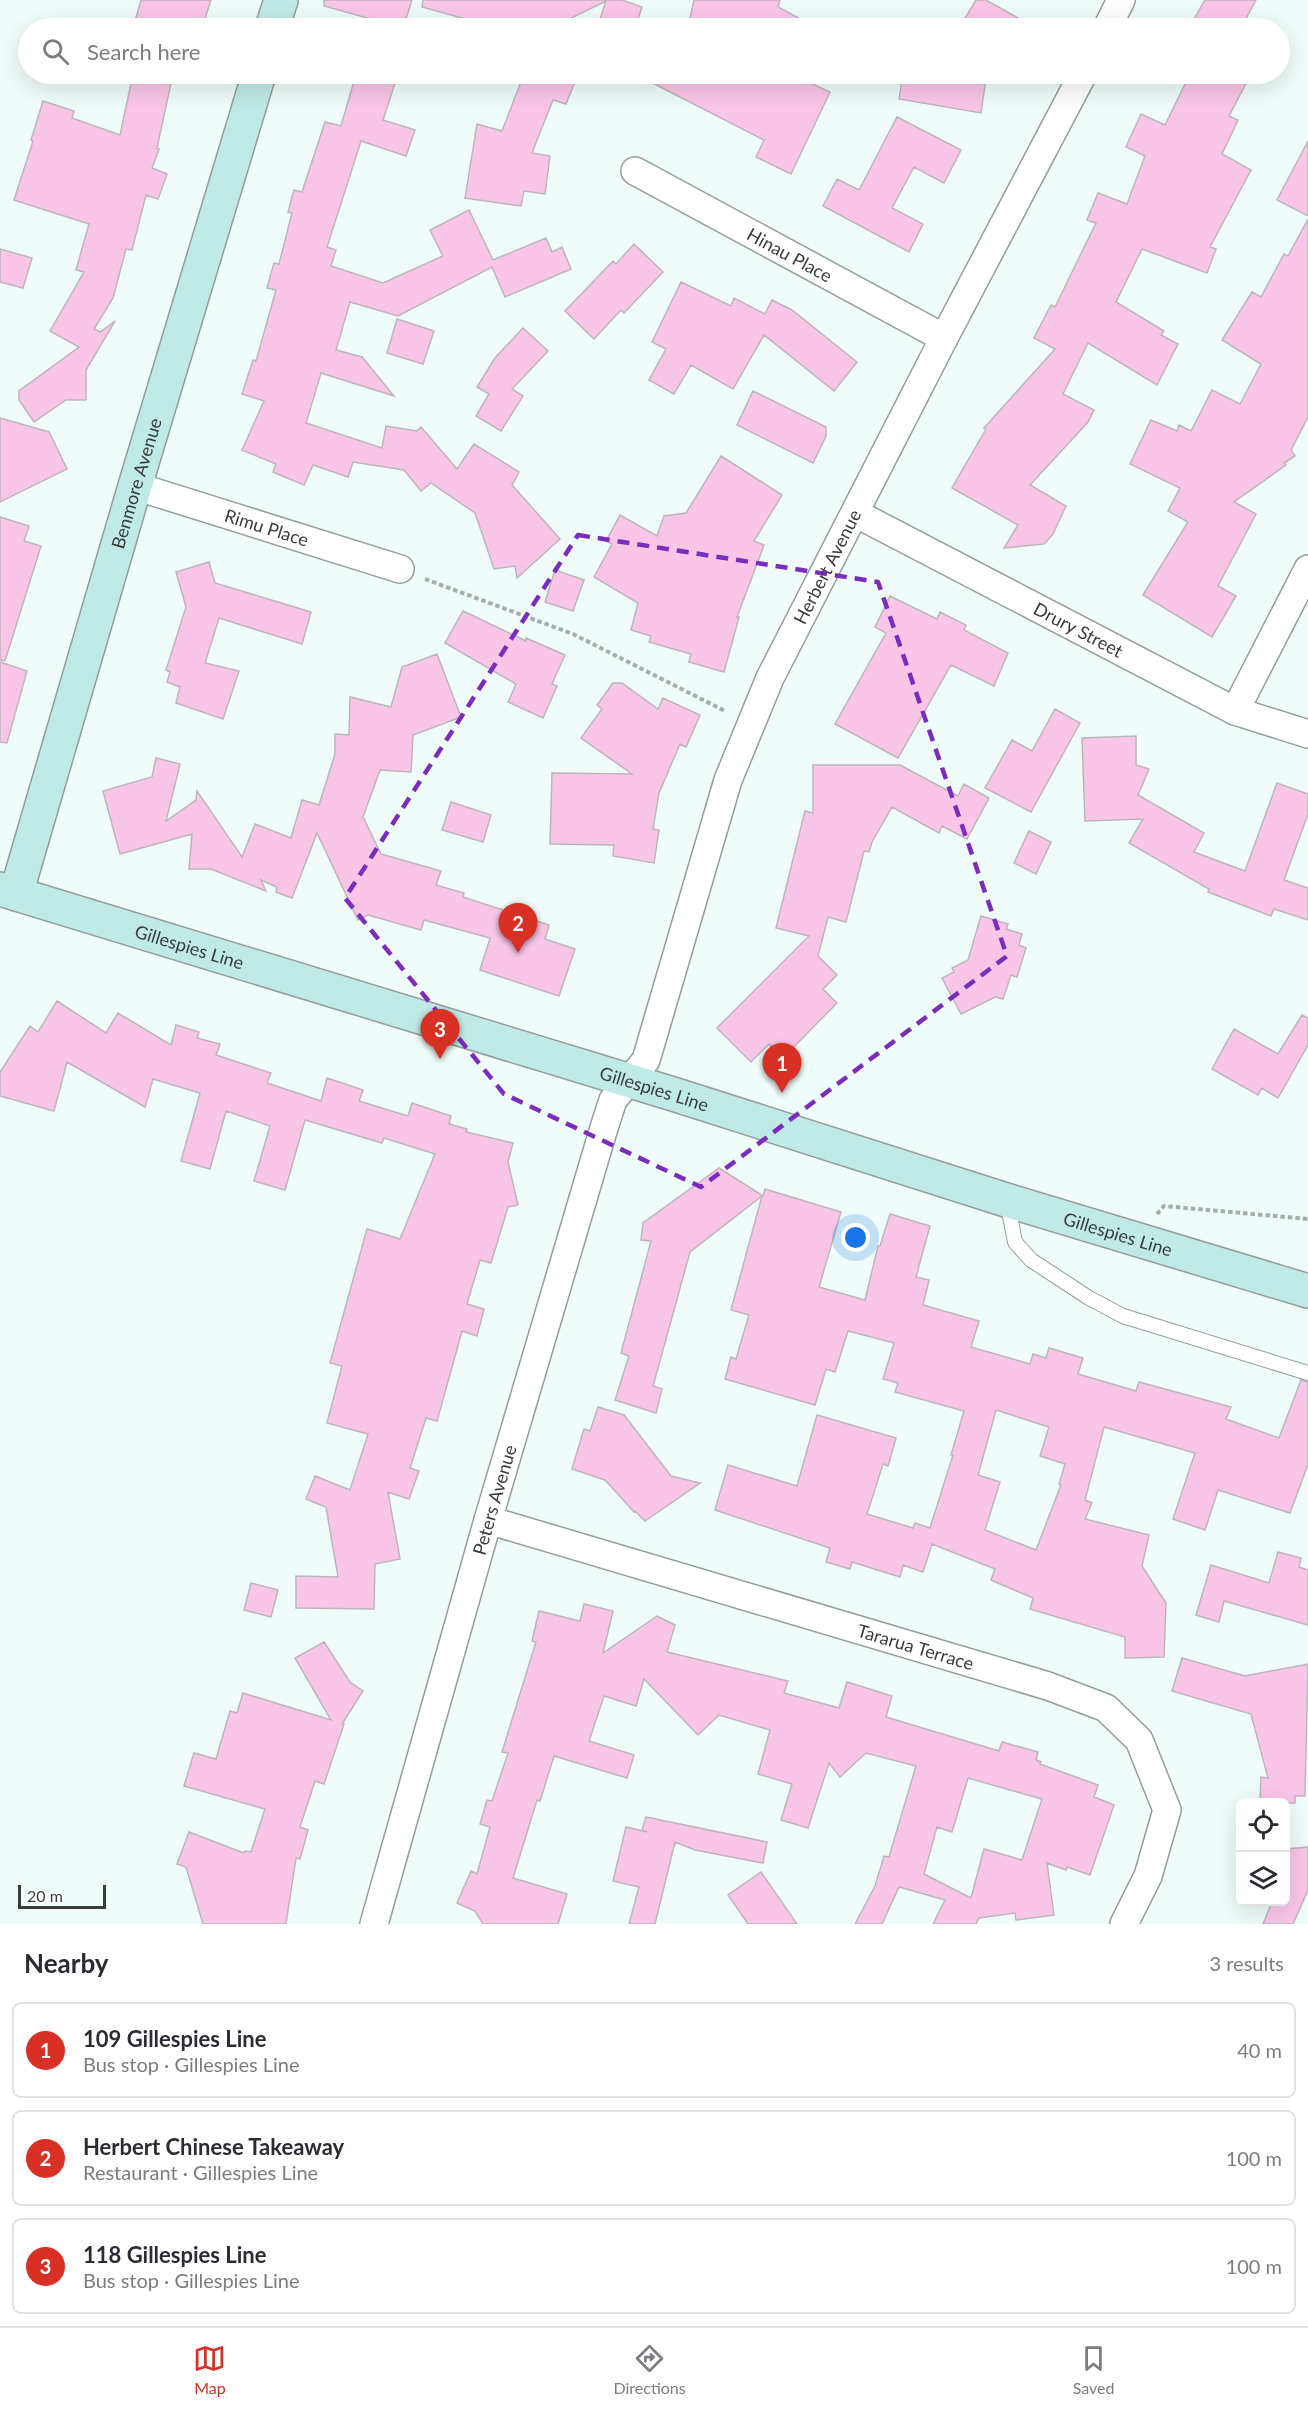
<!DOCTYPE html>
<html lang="en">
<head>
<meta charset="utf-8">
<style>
  :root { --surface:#fff; --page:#f7f7f7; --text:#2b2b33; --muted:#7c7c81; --line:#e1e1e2; --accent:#d93025 }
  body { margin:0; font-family:Lato,sans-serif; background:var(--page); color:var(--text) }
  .controls { position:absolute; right:18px; bottom:18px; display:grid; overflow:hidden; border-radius:9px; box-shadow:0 6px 24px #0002 }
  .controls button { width:54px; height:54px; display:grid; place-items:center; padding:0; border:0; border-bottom:2px solid var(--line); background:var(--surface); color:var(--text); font:30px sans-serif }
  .scale { position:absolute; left:18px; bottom:15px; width:88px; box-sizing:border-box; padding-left:6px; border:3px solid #383d3c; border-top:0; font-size:16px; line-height:21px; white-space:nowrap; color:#383d3c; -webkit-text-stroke:4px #fff; paint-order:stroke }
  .you { position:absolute; left:856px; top:1238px; width:21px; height:21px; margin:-15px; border:4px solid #fff; border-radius:50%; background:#1a73e8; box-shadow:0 0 0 9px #1a73e833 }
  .badge { display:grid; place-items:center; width:39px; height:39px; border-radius:50%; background:var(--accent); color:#fff; font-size:20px; font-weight:700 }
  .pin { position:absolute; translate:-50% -50px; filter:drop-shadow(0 2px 3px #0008) }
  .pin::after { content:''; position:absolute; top:32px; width:21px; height:18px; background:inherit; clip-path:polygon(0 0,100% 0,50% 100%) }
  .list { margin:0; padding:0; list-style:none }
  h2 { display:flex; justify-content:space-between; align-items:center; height:78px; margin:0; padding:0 24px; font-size:26px }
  h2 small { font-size:20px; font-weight:400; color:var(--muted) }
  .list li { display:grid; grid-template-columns:39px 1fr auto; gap:18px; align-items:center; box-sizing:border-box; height:96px; margin:0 12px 12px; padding:0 12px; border:2px solid var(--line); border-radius:9px }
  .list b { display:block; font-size:22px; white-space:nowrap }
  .list p { margin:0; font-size:20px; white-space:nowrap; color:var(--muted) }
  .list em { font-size:20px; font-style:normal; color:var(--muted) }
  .icon { flex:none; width:33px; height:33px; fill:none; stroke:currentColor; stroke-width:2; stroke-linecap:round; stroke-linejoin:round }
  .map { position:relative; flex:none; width:1308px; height:1924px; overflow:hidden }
  .search { position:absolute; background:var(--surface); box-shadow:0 6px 24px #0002; left:18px; right:18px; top:18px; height:66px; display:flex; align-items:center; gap:15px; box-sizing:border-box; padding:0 21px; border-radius:33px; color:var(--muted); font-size:22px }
  .sheet { height:402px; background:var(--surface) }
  nav { display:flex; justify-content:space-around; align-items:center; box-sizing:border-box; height:84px; border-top:2px solid var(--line); background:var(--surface); font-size:16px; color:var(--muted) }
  nav a { display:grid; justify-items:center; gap:3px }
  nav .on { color:var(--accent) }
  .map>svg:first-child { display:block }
</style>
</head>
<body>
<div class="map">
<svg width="1308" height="1924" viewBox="0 0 1308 1924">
  <rect width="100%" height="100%" fill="#effcf9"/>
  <!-- building -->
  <path fill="#fac6e8" stroke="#beb5bb" stroke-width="1.5" fill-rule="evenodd" d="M 141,0 L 211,0 L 202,28 L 133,28 Z
    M 324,0 L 412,0 L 403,28 L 324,6 Z
    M 423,0 L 622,0 L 642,7 L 635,28 L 597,28 L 606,1 L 551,28 L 498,28 L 422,7 Z
    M 694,0 L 780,0 L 778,7 L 817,28 L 720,28 L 689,23 Z
    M 976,0 L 986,0 L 1036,28 L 959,28 Z
    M 1205,0 L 1256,0 L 1241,28 L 1189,28 Z
    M 133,74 L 173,74 L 157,148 L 159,149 L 152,168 L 167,174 L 158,199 L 146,195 L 132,250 L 126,249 L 113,298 L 94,329 L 100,332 L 115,321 L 86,370 L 86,400 L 66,400 L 34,422 L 19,400 L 19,391 L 79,347 L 50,331 L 84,272 L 76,270 L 89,224 L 14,200 L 33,141 L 31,140 L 43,101 L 74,111 L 72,118 L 120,135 Z
    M 356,74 L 398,74 L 383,120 L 415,130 L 406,156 L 361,141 L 327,247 L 336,250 L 331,266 L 383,283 L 443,256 L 430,230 L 469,210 L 493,260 L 546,238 L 552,252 L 562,247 L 571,269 L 505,297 L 492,267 L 398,316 L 350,302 L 336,350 L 362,357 L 394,396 L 321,373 L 306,423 L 382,448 L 386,426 L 417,431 L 421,427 L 457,469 L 474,444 L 519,472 L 512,485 L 560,539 L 517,578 L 515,566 L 494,569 L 475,513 L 431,483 L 421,491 L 404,470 L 353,462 L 348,477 L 313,465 L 304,485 L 273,472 L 276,464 L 242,450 L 264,401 L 242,394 L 253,360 L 256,361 L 276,290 L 267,288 L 274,263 L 279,264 L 292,213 L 288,212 L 294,190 L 302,192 L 325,122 L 341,126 Z
    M 524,74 L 578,74 L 566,104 L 553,100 L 532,153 L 550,156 L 545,194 L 524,191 L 521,206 L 465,198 L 477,124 L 502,131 Z
    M 635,74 L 791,74 L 830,92 L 791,174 L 756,157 L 764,140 Z
    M 903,74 L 954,74 L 986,79 L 981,113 L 899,99 Z
    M 1190,74 L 1251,74 L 1229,116 L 1238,120 L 1222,154 L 1251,170 L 1210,247 L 1216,249 L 1207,273 L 1142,249 L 1116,302 L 1164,331 L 1161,335 L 1178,344 L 1157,385 L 1088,343 L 1063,394 L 1094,410 L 1088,422 L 1030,485 L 1066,506 L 1053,534 L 1044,544 L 1004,548 L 1018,525 L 952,488 L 986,429 L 984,428 L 1055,349 L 1034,338 L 1051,305 L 1055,307 L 1096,223 L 1087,220 L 1098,193 L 1127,204 L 1145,156 L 1126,147 L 1141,114 L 1165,125 Z
    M 897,117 L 961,150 L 944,183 L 914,167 L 892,208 L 923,224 L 909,252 L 823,206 L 837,179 L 859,190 Z
    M 1308,141 L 1308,216 L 1277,200 Z
    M 1308,219 L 1308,417 L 1291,450 L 1295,456 L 1284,463 L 1286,465 L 1234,502 L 1256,514 L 1218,586 L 1236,596 L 1212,637 L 1143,595 L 1188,522 L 1168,511 L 1180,488 L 1130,464 L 1151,420 L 1177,431 L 1179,425 L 1191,431 L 1212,390 L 1240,404 L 1261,364 L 1222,340 L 1252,292 L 1261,297 L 1284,254 L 1288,256 Z
    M 634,244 L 663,272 L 624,313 L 621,310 L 594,339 L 565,311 L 613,261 L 616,264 Z
    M 0,249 L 32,258 L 23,288 L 0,282 Z
    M 681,282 L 731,306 L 734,298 L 765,314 L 772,300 L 792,310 L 857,362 L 834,391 L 764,335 L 733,389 L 691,365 L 674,394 L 649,380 L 666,349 L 652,342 Z
    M 397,319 L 434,331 L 423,364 L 387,353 Z
    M 523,328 L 548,351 L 512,389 L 523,396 L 501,431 L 476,416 L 489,394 L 477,387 L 495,358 Z
    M 753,391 L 826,427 L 826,436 L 813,463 L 737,425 Z
    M 0,418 L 49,432 L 67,469 L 0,502 Z
    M 721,456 L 782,495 L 754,541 L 764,545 L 737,617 L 739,617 L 724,672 L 689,662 L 691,654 L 649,642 L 651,636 L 631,630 L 638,603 L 594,577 L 612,544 L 606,541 L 620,515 L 657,536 L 664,516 L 686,513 Z
    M 0,517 L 29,526 L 24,541 L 41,546 L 5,661 L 0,660 Z
    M 209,562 L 215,583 L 311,612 L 302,644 L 219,618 L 205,663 L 239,671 L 223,719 L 176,703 L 180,687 L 167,682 L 170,672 L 166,670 L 186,607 L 176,572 Z
    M 555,570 L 584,580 L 573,611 L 545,602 Z
    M 890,596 L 937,619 L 940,612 L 966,625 L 964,630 L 1008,653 L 994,686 L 951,665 L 898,758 L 835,724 L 886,633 L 875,627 Z
    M 463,611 L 526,641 L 526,638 L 565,655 L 552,684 L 557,686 L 543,718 L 508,702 L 516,684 L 445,643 Z
    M 437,654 L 461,717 L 413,735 L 411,772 L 380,770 L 363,817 L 381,854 L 441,871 L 436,885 L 464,893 L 463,897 L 549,925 L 545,939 L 575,949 L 559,996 L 480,970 L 490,938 L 424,920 L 421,930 L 368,915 L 358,920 L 317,833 L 292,898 L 276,892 L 277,887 L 261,880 L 266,891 L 211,869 L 189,869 L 192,834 L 120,854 L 103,791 L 152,777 L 156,758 L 180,764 L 166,821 L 196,800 L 197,791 L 242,857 L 255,824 L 291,838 L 302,800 L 319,805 L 335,754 L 335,734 L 349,735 L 350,697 L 391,707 L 402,667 Z
    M 0,662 L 27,671 L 7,743 L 0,742 Z
    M 613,683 L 622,683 L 658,709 L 663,698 L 700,715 L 686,747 L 680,744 L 659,793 L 653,829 L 659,830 L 654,863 L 613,856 L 614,845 L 550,844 L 552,773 L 632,774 L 581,738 L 602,709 L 597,705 Z
    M 1055,709 L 1080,723 L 1031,812 L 985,788 L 1012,740 L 1032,751 Z
    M 1136,736 L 1136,765 L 1149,769 L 1138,795 L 1204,833 L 1194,852 L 1245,871 L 1277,783 L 1308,794 L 1308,814 L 1284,880 L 1308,888 L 1308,920 L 1274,909 L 1271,916 L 1208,892 L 1209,889 L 1129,843 L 1143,819 L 1085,821 L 1082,738 Z
    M 813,765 L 900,765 L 958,796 L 964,784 L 989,798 L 967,839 L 942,826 L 939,833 L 892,807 L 872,842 L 869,852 L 864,851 L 846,922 L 828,917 L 818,956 L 837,975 L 823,989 L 837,1003 L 783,1058 L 769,1044 L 751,1062 L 717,1028 L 809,936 L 776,928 L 805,811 L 813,813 Z
    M 451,802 L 491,815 L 483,842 L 442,830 Z
    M 1029,831 L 1051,842 L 1036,874 L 1014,863 Z
    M 981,916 L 1008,924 L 1006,929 L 1022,934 L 1019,945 L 1026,948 L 1017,977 L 1011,975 L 1003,999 L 995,997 L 961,1014 L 942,978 L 954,972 L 952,968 L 968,960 Z
    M 57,1001 L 106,1033 L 118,1013 L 171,1045 L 176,1025 L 199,1032 L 197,1038 L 220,1044 L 216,1055 L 271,1073 L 267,1083 L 321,1101 L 327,1078 L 363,1090 L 359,1101 L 408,1116 L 412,1103 L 451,1116 L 449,1124 L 467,1129 L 466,1132 L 513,1143 L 508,1162 L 518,1205 L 508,1207 L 491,1263 L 480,1260 L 467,1304 L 484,1309 L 477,1336 L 462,1331 L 437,1421 L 426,1418 L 410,1468 L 419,1471 L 409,1499 L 388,1492 L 400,1559 L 375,1564 L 374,1609 L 296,1608 L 296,1576 L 338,1577 L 326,1507 L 306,1499 L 315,1476 L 350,1490 L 368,1434 L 327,1423 L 342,1366 L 330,1363 L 367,1229 L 400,1239 L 435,1154 L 384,1138 L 382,1143 L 305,1120 L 285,1190 L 254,1181 L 270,1126 L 226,1111 L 210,1169 L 181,1161 L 200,1093 L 153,1079 L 145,1107 L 67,1062 L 54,1111 L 0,1096 L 0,1072 L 30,1026 L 38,1032 Z
    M 1302,1015 L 1308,1018 L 1308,1045 L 1278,1098 L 1262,1088 L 1258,1095 L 1212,1069 L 1234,1029 L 1278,1054 Z
    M 719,1168 L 763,1196 L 765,1189 L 841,1212 L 819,1287 L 865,1300 L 878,1246 L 880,1246 L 890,1214 L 930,1226 L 916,1277 L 929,1280 L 923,1305 L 979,1321 L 971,1347 L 1030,1364 L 1033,1354 L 1046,1358 L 1049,1348 L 1083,1358 L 1078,1374 L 1136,1391 L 1139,1382 L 1231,1407 L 1226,1419 L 1279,1438 L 1301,1380 L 1308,1382 L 1308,1464 L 1290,1513 L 1218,1490 L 1205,1530 L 1173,1519 L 1195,1453 L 1104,1427 L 1085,1500 L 1092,1503 L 1085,1519 L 1149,1535 L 1142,1566 L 1166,1603 L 1164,1657 L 1125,1658 L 1125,1637 L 1030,1609 L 1033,1598 L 991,1580 L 995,1569 L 932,1544 L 923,1572 L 903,1565 L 900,1577 L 852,1562 L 850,1569 L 826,1562 L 830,1548 L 715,1510 L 728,1465 L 797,1486 L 817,1415 L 896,1438 L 888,1466 L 883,1464 L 867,1514 L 913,1528 L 915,1523 L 930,1528 L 953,1455 L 951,1455 L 964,1411 L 895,1392 L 898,1383 L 883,1379 L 894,1343 L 848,1331 L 835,1372 L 826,1369 L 815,1405 L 725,1379 L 731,1357 L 736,1359 L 749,1315 L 731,1310 L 762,1196 L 690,1252 L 653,1386 L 662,1389 L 656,1413 L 615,1400 L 629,1356 L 621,1353 L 651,1241 L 641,1240 L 643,1223 ZM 996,1410 L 1049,1427 L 1040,1456 L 1065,1464 L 1059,1484 L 1061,1485 L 1036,1550 L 985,1530 L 1000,1482 L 978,1475 Z
    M 598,1407 L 624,1415 L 671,1476 L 700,1483 L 645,1521 L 635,1511 L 634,1512 L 605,1480 L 572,1469 L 584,1429 L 590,1431 Z
    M 1278,1552 L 1301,1558 L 1299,1567 L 1308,1570 L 1308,1625 L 1224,1601 L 1219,1622 L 1196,1615 L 1211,1565 L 1269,1583 Z
    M 251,1583 L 278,1590 L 271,1617 L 244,1610 Z
    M 584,1604 L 613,1611 L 603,1653 L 657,1616 L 675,1625 L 667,1652 L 788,1681 L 784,1693 L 839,1708 L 847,1682 L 892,1696 L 886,1717 L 999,1751 L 1002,1742 L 1038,1752 L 1036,1760 L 1041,1762 L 1040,1764 L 1098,1785 L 1094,1797 L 1114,1805 L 1090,1875 L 1067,1867 L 1066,1870 L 1047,1863 L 1054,1915 L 1016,1920 L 1015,1913 L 979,1918 L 976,1924 L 933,1924 L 945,1900 L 899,1887 L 882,1924 L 855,1924 L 875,1886 L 884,1856 L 889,1857 L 916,1766 L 866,1753 L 840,1777 L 829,1763 L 808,1828 L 781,1820 L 792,1784 L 758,1774 L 770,1730 L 719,1715 L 698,1735 L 644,1679 L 636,1706 L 604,1696 L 589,1741 L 634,1755 L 627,1778 L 554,1756 L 540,1801 L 537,1800 L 513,1878 L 567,1894 L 558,1924 L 483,1924 L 475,1911 L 457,1903 L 471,1871 L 477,1874 L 490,1827 L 480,1824 L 487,1800 L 492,1801 L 508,1753 L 502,1752 L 536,1642 L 532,1641 L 539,1611 L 580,1621 ZM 968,1778 L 1042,1799 L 1022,1860 L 984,1849 L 971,1898 L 924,1874 L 937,1827 L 952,1832 Z
    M 324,1642 L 350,1682 L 363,1691 L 342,1724 L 344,1724 L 324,1784 L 315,1781 L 300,1827 L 308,1830 L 300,1859 L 296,1858 L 286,1924 L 203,1924 L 186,1867 L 177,1864 L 189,1832 L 244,1853 L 245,1851 L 251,1852 L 265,1809 L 184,1786 L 194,1753 L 216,1759 L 230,1711 L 237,1713 L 243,1693 L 331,1720 L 295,1658 Z
    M 1182,1658 L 1245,1676 L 1308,1664 L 1305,1796 L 1295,1796 L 1295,1803 L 1260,1803 L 1261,1777 L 1268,1778 L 1251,1714 L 1172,1691 Z
    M 646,1817 L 767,1842 L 763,1863 L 695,1850 L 675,1842 L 655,1924 L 629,1924 L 639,1887 L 613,1881 L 626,1827 L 647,1832 L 642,1830 Z
    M 1308,1847 L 1308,1890 L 1293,1924 L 1263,1924 L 1272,1902 L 1286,1902 L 1286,1849 Z
    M 761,1872 L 797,1924 L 748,1924 L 728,1895 Z"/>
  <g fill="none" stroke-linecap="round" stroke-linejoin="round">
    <defs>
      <path id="lane" d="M 1007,1201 L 1015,1242 L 1031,1260 L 1089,1298 L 1123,1316 L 1308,1373"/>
      <g id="street">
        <path d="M 1107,28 L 1121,0"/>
        <path id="s1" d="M 635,171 L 944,338"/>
        <path id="s2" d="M 135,486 L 400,569"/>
        <path id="s3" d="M 855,513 L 1235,711 L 1308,734"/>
        <path d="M 1235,711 L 1308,569"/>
        <path id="s4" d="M 488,1520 L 1048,1686 L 1106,1708 L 1139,1740 L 1167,1810 L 1148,1876 L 1124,1924"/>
        <path id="s5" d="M 374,1924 L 488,1520 L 603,1131 L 613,1100 L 646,1060 L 728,780 L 770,678 L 944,338 L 1083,74"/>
      </g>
      <g id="secondary">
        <path d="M 272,28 L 281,0"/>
        <path id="s6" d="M 0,889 L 673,1094 L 1006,1200 L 1308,1291"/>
        <path id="s7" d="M 16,894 L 135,486 L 259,74"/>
      </g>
    </defs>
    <!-- lane casing -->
    <use href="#lane" stroke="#939e9c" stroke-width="16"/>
    <!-- street casing -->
    <use href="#street" stroke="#939e9c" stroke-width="30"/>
    <!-- secondary casing -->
    <use href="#secondary" stroke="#939e9c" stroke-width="36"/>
    <!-- path -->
    <path stroke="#a4aeac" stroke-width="4" stroke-dasharray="4.5 3" stroke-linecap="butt" d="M 425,579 L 573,634 L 725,711
      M 1157,1214 L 1164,1206 L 1308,1219"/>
    <!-- lane -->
    <use href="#lane" stroke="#fff" stroke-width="14"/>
    <!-- street -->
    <use href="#street" stroke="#fff" stroke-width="27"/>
    <!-- secondary -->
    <use href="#secondary" stroke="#c0eae5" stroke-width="33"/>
  </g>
  <!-- marked area -->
  <path fill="none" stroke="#7b2cbf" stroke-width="4.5" stroke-dasharray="12 8" stroke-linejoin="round" d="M 578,535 L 878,582 L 1007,956 L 701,1187 L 504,1094 L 345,898 Z"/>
  <g text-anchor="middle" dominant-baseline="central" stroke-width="5" stroke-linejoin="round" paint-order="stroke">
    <!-- street labels -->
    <g font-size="18" fill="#383d3c" stroke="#fff">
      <text stroke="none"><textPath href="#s1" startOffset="176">Hinau Place</textPath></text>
      <text stroke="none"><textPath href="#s7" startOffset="428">Benmore Avenue</textPath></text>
      <text stroke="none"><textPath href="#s2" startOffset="138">Rimu Place</textPath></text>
      <text stroke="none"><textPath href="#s5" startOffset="1437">Herbert Avenue</textPath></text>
      <text stroke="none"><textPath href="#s3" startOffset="252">Drury Street</textPath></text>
      <text stroke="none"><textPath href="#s6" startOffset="198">Gillespies Line</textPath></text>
      <text stroke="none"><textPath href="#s6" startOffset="684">Gillespies Line</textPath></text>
      <text stroke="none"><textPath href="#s6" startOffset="1170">Gillespies Line</textPath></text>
      <text stroke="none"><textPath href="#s5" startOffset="441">Peters Avenue</textPath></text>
      <text stroke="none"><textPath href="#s4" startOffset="446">Tararua Terrace</textPath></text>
    </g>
  </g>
</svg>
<div class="controls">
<button><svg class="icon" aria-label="locate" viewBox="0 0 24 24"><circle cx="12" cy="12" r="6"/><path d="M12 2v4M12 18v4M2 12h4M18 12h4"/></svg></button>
<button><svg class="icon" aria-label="layers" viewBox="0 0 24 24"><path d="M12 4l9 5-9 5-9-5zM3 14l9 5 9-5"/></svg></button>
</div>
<div class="scale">20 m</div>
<div class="you"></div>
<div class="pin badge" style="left:782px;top:1093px">1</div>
<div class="pin badge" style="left:518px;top:953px">2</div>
<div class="pin badge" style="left:440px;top:1059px">3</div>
<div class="search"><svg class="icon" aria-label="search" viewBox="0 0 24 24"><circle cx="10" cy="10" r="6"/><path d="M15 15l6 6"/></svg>Search here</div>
</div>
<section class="sheet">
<h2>Nearby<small>3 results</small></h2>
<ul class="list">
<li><span class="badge">1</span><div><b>109 Gillespies Line</b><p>Bus stop · Gillespies Line</p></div><em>40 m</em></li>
<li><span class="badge">2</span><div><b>Herbert Chinese Takeaway</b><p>Restaurant · Gillespies Line</p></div><em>100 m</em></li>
<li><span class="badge">3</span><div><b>118 Gillespies Line</b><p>Bus stop · Gillespies Line</p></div><em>100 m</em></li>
</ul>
</section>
<nav>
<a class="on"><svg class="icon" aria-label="map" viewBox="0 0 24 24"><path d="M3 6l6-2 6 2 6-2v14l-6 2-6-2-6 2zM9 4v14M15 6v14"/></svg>Map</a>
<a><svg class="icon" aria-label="directions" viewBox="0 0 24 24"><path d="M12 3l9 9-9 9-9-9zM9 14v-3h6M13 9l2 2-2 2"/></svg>Directions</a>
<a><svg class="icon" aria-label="saved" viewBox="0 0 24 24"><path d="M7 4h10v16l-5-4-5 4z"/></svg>Saved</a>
</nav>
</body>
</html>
